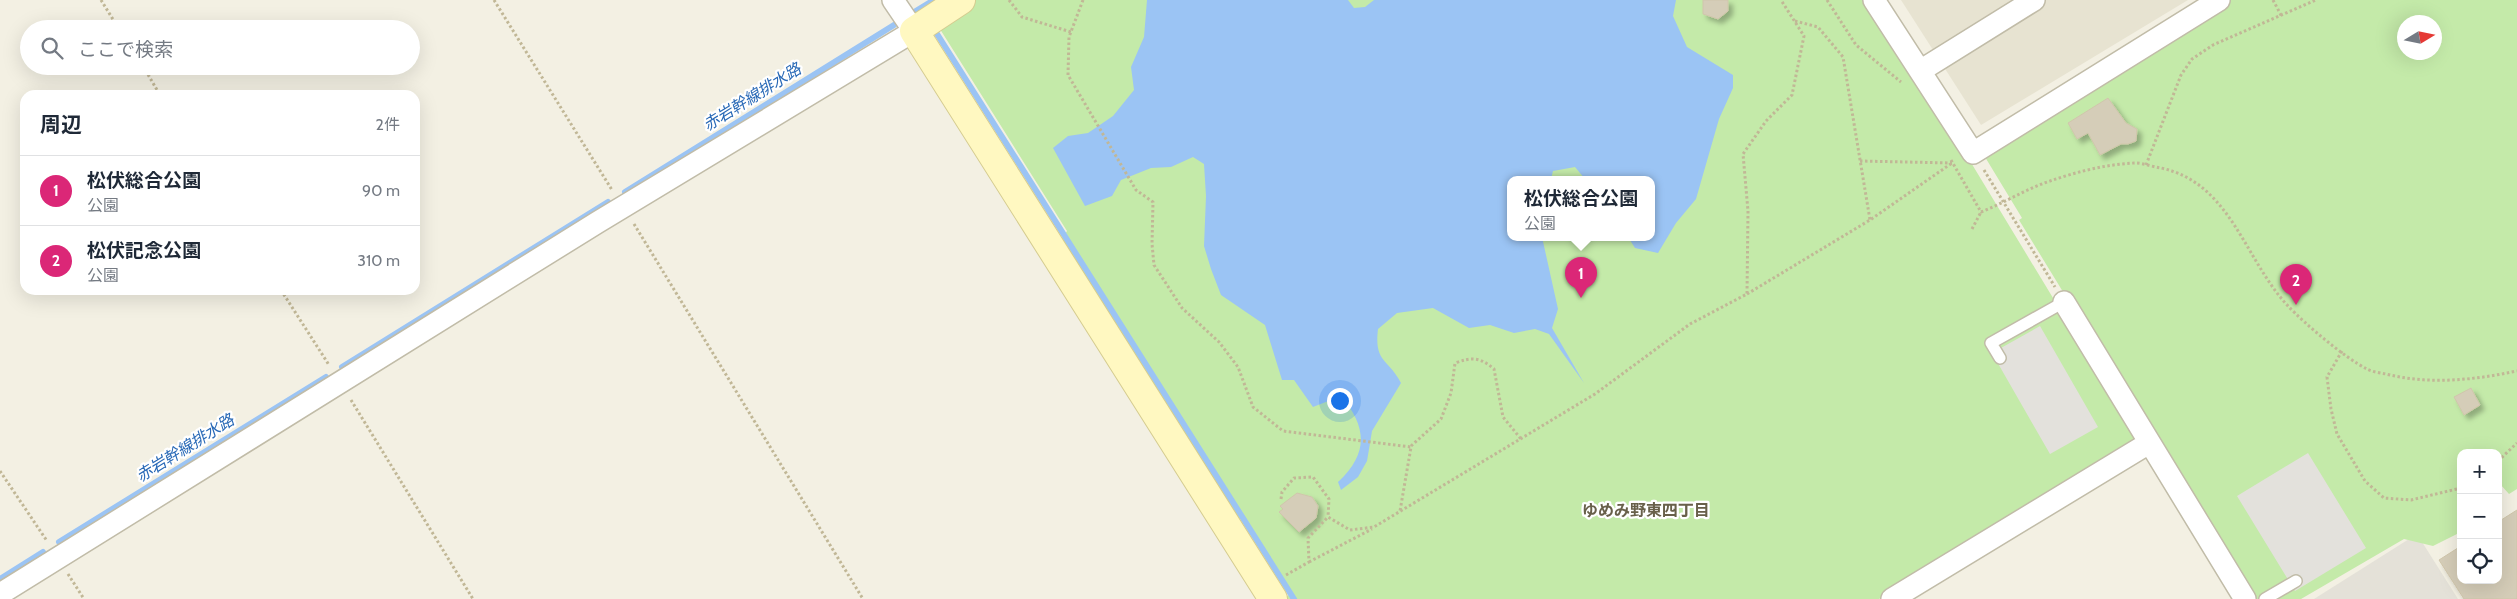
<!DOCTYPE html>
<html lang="ja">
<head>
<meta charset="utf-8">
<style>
  :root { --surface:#fff; --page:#f2f2f3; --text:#1f2937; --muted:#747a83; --line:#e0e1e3; --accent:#db2777 }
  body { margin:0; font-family:Cabin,"Noto Sans JP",sans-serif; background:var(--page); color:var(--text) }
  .controls { position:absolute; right:15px; bottom:15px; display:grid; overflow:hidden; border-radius:10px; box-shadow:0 5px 20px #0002 }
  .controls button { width:45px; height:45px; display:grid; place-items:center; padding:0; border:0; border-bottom:1px solid var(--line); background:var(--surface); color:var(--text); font:25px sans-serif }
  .compass { position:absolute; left:2397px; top:15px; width:45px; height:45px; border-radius:50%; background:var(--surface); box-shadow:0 5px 20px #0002; rotate:80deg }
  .you { position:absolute; left:1339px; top:400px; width:18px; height:18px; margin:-12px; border:4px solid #fff; border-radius:50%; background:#1a73e8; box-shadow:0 0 0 8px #1a73e833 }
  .badge { display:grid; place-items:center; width:32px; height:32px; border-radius:50%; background:var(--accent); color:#fff; font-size:16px; font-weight:700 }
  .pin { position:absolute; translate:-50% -41px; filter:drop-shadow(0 1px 2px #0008) }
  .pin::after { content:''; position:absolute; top:26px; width:18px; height:15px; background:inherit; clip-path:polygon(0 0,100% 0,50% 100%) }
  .popup { position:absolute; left:1507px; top:176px; width:148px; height:65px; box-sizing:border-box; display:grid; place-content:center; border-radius:10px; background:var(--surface); filter:drop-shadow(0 1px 4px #0005); font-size:16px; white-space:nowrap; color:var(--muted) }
  .popup b { font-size:19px; color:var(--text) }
  .popup::after { content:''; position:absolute; left:50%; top:100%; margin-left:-10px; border:10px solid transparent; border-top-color:var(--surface) }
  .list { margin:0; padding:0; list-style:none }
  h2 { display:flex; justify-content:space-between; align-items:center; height:65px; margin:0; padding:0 20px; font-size:21px }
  h2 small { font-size:16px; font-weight:400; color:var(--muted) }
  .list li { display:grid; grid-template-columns:32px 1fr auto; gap:15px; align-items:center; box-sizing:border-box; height:70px; padding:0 20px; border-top:1px solid var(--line) }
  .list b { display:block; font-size:19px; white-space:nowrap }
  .list p { margin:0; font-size:16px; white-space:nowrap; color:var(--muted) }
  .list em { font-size:16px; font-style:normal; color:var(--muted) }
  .icon { flex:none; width:28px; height:28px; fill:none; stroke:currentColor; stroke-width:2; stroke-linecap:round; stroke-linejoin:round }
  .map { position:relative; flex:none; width:2517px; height:599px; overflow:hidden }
  .search { position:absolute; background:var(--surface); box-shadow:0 5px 20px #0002; left:20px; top:20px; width:400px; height:55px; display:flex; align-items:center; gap:12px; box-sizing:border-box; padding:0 18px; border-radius:28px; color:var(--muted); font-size:19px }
  .panel { position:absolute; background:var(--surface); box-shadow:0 5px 20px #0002; left:20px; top:90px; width:400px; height:205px; border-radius:15px }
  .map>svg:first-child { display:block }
</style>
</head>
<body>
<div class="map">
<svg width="2517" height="599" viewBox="0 0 2517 599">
  <defs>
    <filter id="shadow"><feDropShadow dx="4.5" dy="4.5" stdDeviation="2.5" flood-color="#0004"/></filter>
  </defs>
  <rect width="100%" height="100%" fill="#f3f0e3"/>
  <!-- residential -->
  <path fill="#e7e3d1" d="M 1901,0 L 2188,0 L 1981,125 Z"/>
  <!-- industrial -->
  <path fill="#e4e1d8" d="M 2417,534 L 2458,599 L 2314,599 Z"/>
  <!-- green -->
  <path fill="#c4eaa9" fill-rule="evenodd" d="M 962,0 L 1867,0 L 1967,156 L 2139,440 L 1879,599 L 1287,599 L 1286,597 L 1292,593 L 1244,516 L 1237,520 L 1061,240 L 1067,231 L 933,18 ZM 1511,179 L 1651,179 L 1651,237 L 1511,237 Z
    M 2231,0 L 2517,0 L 2517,489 L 2509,494 L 2500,484 L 2498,485 L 2498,453 L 2461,453 L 2461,532 L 2433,546 L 2404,539 L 2301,599 L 2251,599 L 2019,220 L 2022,218 L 1985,157 L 2100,81 ZM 2404,22 L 2434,22 L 2434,52 L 2404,52 Z"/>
  <!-- parking -->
  <path fill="#e3e1dc" d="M 2040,326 L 2098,427 L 2050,454 L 1992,353 Z
    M 2308,453 L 2366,548 L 2295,591 L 2237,496 Z"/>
  <!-- water -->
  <path fill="#9bc4f4" d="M 1147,0 L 1348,0 L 1354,8 L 1365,7 L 1374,0 L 1676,0 L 1673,16 L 1687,47 L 1733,75 L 1733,88 L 1719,119 L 1696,199 L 1676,223 L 1658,253 L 1635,248 L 1628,237 L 1651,237 L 1651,179 L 1585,179 L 1575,167 L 1553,171 L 1551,179 L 1511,179 L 1511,237 L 1542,237 L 1558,309 L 1552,328 L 1584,383 L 1549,334 L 1535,329 L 1514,333 L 1490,325 L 1469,328 L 1433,308 L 1397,313 L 1378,329 C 1374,363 1388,358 1401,383 L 1372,431 L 1367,461 L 1358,477 L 1341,490 L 1338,482 C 1369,453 1367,427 1341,396 L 1313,407 L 1294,380 L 1282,380 L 1265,325 L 1221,295 L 1211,269 L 1204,246 L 1206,196 L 1204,164 L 1193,157 L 1171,167 L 1151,168 L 1121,180 L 1112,196 L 1085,206 L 1053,148 L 1068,136 L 1088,133 L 1113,116 L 1134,90 L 1131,67 L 1144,37 Z"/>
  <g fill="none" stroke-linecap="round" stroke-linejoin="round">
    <!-- stream -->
    <path stroke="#9bc4f4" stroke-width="6" d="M 911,14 L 934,0
      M 932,26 L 1294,599
      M 625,192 L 894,25
      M 342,367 L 608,202
      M 59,542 L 326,377
      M 0,579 L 43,552"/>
  </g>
  <!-- building -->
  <path fill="#d5cdb8" stroke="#d0c6ab" filter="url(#shadow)" d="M 1703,0 L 1728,0 L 1728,11 L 1718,19 L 1703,14 Z
    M 2108,98 L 2126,123 L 2137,129 L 2136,141 L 2128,144 L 2121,144 L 2100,155 L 2088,133 L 2077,139 L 2068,123 Z
    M 2471,388 L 2480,405 L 2464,415 L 2454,397 Z
    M 1297,493 L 1312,497 L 1318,506 L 1316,518 L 1299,532 L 1279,512 L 1283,509 L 1280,506 Z
    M 2517,510 L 2517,599 L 2464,599 L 2439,560 L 2461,546 L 2461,580 L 2498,580 L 2498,522 Z"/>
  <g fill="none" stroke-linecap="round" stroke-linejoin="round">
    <defs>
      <path id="lane" d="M 2000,358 L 1991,343 L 2064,302
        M 2265,599 L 2296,581"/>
      <path id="street" d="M 1874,0 L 1973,153 L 2219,0
        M 1920,71 L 2034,0
        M 2064,302 L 2245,599
        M 0,594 L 598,222 L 914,31 L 893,0
        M 1892,599 L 2149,443"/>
      <path id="secondary" d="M 961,0 L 914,31 L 1273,599"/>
    </defs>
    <!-- lane casing -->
    <use href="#lane" stroke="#c1bca8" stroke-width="14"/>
    <!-- street casing -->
    <use href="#street" stroke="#c1bca8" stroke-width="24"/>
    <!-- secondary casing -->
    <use href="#secondary" stroke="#d5cc90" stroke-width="30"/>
    <!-- path -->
    <path stroke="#c1b796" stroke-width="3" stroke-dasharray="2.5 2.5" stroke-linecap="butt" d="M 101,0 L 119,29
      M 494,0 L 612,190
      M 1009,0 L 1022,17 L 1071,32
      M 1083,0 L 1069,37 L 1068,75 L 1136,190 L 1153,202 L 1152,244 L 1154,265 L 1182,308 L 1219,342 L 1238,367 L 1253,407 L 1283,431 L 1411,447 L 1400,511
      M 1827,0 L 1856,45 L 1901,82
      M 2273,0 L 2282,17
      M 1795,21 L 1818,27 L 1843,57 L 1870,220
      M 143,66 L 160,95
      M 1951,160 L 1981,212 C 2004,203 2026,189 2050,181 C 2076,172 2107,164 2135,163 C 2143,163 2153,167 2161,168 C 2231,183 2244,259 2288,306 C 2305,324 2345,358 2367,369 C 2373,372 2380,373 2386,374 C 2429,385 2474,380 2517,371
      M 1860,161 L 1952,163
      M 2146,165 L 2181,75 L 2192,59 L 2213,45 L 2316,0
      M 1984,170 L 2055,287
      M 634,224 L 863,599
      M 1972,229 L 1981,212
      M 281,290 L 329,365
      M 1747,294 L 1870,220 L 1952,163
      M 2342,351 L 2327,377 L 2331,409 L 2337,434 L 2365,481 L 2384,498 L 2411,500 L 2461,488
      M 351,400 L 473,599
      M 1411,446 L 1441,419 L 1451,393 L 1455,363 C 1472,357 1480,357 1494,369 L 1503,417 L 1521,439
      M 2498,461 L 2517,443
      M 0,471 L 47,541
      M 1281,499 L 1282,492 L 1294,478 L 1313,477 L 1329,499 L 1328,517
      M 1309,562 L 1372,529
      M 68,574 L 84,599
      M 1286,575 L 1309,562 L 1308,538 L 1328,517 L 1350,530 L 1374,527 L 1595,394 L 1690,324 L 1747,294 L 1748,211 L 1743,154 L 1766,121 L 1792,95 L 1804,36 L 1781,0"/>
    <!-- lane -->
    <use href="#lane" stroke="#fff" stroke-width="11"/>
    <!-- street -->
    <use href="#street" stroke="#fff" stroke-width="21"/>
    <!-- secondary -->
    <use href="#secondary" stroke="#fff8c1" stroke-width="28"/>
  </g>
  <g text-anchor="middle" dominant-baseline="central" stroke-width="4.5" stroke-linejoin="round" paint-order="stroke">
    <!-- water labels -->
    <g font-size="16" font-style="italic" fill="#2768b6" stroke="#fff">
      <text transform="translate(752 97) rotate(-32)">赤岩幹線排水路</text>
      <text transform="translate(185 448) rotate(-32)">赤岩幹線排水路</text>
    </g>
    <!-- neighbourhood labels -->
    <g font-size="16" font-weight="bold" fill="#68604a" stroke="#fff">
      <text x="1646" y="510">ゆめみ野東四丁目</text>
    </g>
  </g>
</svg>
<div class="controls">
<button>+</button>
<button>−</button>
<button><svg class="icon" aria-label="locate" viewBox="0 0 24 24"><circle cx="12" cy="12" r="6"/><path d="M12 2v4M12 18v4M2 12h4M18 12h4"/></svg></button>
</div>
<svg class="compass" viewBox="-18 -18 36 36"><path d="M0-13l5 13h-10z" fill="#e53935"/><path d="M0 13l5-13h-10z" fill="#747a83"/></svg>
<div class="you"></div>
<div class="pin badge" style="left:1581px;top:298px">1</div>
<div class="popup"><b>松伏総合公園</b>公園</div>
<div class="pin badge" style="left:2296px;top:305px">2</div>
<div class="search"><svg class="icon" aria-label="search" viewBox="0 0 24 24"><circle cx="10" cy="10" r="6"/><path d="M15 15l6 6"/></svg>ここで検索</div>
<section class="panel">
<h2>周辺<small>2件</small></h2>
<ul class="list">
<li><span class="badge">1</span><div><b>松伏総合公園</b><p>公園</p></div><em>90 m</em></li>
<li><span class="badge">2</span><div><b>松伏記念公園</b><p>公園</p></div><em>310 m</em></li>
</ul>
</section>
</div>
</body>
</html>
